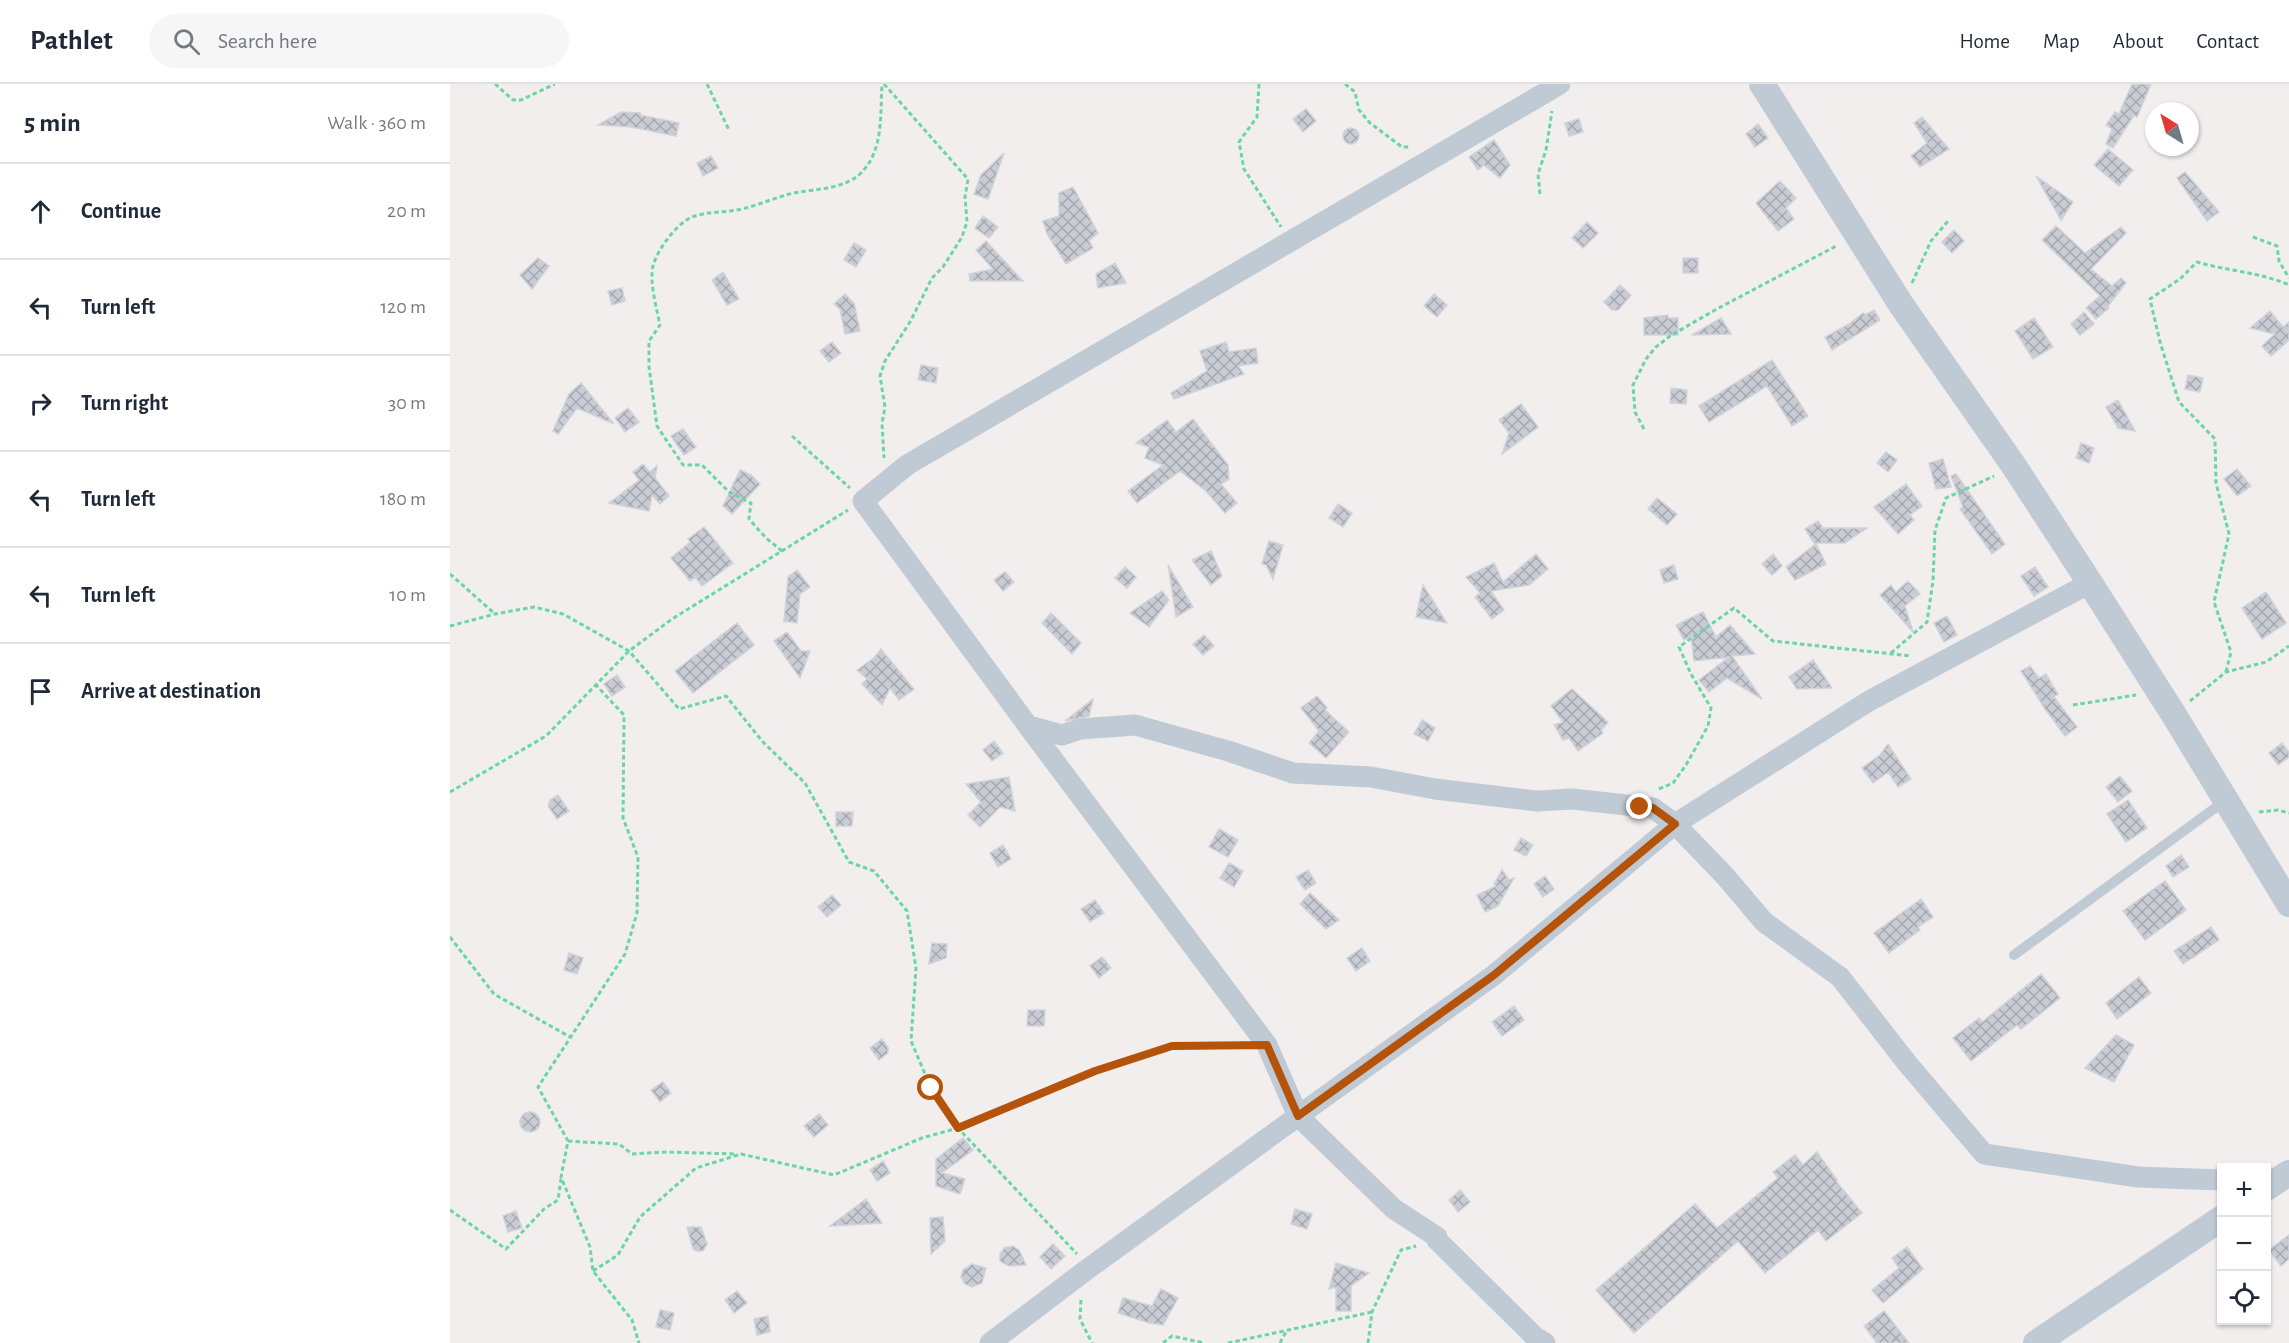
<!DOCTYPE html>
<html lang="en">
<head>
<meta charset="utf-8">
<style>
  :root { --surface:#fff; --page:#f6f6f7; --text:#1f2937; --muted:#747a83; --line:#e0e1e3 }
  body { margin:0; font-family:"Alegreya Sans",sans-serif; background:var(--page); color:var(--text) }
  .controls { position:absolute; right:18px; bottom:18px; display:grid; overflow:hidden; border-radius:0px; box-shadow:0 2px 4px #0004 }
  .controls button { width:54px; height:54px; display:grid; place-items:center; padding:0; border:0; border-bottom:2px solid var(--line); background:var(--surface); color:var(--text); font:30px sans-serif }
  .compass { position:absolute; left:1695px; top:18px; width:54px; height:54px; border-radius:50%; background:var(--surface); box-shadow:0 2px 4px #0004; rotate:323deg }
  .stop { position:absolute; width:18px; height:18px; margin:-14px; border:4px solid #b45309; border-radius:50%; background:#fff }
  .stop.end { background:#b45309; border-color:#fff; box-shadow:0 2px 6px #0008 }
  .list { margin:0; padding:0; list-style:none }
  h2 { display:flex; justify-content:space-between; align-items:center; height:78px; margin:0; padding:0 24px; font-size:26px }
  h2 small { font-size:20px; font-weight:400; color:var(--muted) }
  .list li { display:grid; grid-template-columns:39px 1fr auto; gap:18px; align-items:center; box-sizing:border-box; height:96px; padding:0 24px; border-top:2px solid var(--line) }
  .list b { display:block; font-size:22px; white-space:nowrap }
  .list em { font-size:20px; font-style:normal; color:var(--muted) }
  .icon { flex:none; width:33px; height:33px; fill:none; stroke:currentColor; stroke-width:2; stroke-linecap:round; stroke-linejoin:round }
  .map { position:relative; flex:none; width:1839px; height:1259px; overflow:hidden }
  header { display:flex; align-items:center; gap:36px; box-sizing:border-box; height:84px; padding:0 30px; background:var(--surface); border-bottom:2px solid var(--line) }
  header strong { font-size:28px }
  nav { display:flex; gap:33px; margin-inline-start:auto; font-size:21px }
  .search { width:420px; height:54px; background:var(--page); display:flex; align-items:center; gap:15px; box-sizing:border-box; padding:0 21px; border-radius:33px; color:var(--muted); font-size:22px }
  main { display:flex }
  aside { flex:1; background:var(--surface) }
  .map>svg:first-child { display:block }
</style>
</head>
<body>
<header>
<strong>Pathlet</strong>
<div class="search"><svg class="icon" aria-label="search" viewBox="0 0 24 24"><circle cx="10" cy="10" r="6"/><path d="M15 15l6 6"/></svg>Search here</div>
<nav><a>Home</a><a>Map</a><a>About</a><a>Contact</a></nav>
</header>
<main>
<aside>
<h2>5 min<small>Walk · 360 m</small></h2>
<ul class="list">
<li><svg class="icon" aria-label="ahead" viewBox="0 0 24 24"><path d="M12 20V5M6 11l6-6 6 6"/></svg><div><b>Continue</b></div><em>20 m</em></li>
<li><svg class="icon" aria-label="left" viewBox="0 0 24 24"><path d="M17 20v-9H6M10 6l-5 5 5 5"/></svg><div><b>Turn left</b></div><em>120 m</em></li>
<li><svg class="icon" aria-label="right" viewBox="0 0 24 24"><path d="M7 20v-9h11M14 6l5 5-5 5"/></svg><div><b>Turn right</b></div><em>30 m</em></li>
<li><svg class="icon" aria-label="left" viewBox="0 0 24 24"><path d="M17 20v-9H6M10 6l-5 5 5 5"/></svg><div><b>Turn left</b></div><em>180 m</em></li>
<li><svg class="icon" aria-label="left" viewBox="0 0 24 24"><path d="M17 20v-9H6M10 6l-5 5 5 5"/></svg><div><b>Turn left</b></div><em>10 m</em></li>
<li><svg class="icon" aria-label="arrive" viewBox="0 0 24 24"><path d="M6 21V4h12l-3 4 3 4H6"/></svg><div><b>Arrive at destination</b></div></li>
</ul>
</aside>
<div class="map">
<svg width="1839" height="1259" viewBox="0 0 1839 1259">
  <defs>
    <pattern id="building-cross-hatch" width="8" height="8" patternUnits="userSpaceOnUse" patternTransform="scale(1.5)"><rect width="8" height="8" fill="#c9ccd4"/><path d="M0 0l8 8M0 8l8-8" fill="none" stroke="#a5a8af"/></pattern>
  </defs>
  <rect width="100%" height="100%" fill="#f1eeed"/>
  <!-- building -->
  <path fill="url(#building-cross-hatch)" stroke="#d1d3da" stroke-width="1.5" d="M 1682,0 L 1701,0 L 1687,33 L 1684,31 L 1663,64 L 1656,60 L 1662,45 L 1656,41 L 1665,28 L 1669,30 Z
    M 856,25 L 866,37 L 853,48 L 843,35 Z
    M 171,28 L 190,29 L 190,31 L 229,39 L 226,52 L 181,43 L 148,41 Z
    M 1472,33 L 1499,65 L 1470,83 L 1461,72 L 1477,59 L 1464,39 Z
    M 1129,35 L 1133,48 L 1119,52 L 1115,39 Z
    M 1308,40 L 1318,54 L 1305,63 L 1296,50 Z
    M893 52a8 8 0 1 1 16 0a8 8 0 1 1-16 0Z
    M 1044,56 L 1060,81 L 1050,94 L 1034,81 L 1028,86 L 1019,73 Z
    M 1658,65 L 1683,86 L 1669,102 L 1644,81 Z
    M 554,69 L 538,115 L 524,110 L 531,91 Z
    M 261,72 L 268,84 L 253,92 L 247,79 Z
    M 1735,88 L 1769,128 L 1757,137 L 1727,94 Z
    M 1586,92 L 1623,118 L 1611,136 Z
    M 1330,97 L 1346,114 L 1336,124 L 1344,135 L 1328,147 L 1306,119 Z
    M 623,103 L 648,149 L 639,157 L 643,164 L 616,180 L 597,150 L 593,137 L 609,132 L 609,109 Z
    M 533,132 L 548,143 L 539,154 L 525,144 Z
    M 1137,138 L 1148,149 L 1133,164 L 1122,154 Z
    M 1606,142 L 1635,169 L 1671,143 L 1676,149 L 1641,185 L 1662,202 L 1671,194 L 1676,199 L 1658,222 L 1659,224 L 1646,235 L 1636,224 L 1650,212 L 1592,156 Z
    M 1504,146 L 1514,157 L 1502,169 L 1492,158 Z
    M 536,157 L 573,197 L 520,197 L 519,190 L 543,185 L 526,166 Z
    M 404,159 L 416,166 L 406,183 L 394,176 Z
    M 88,174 L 99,182 L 82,205 L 70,191 Z
    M 1233,174 L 1248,174 L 1248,189 L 1233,189 Z
    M 665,179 L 676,199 L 648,204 L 646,190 Z
    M 273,188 L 289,215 L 277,221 L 262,196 Z
    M 1170,201 L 1181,211 L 1168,226 L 1162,226 L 1154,218 Z
    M 172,204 L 175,217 L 162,221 L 158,207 Z
    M 395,210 L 404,219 L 410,247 L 395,250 L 390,225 L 384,220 Z
    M 984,210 L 997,221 L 987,233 L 974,222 Z
    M 1424,226 L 1430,236 L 1382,266 L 1375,253 L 1399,240 L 1413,229 L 1415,231 Z
    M 1820,227 L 1833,243 L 1839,238 L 1839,256 L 1821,272 L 1812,262 L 1825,250 L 1800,244 Z
    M 1634,228 L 1644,240 L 1630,251 L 1621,240 Z
    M 1218,231 L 1218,234 L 1228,234 L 1228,251 L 1194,251 L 1194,234 Z
    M 1271,234 L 1281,250 L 1242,251 Z
    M 1584,234 L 1603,263 L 1583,275 L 1565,247 Z
    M 382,258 L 391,269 L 379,278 L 370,267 Z
    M 776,258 L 779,268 L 806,264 L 808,279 L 788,282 L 794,290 L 724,315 L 721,309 L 757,287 L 750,267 Z
    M 1322,276 L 1358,332 L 1342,342 L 1317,302 L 1259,338 L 1249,322 Z
    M 471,281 L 488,284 L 486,299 L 468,296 Z
    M 1738,291 L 1753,294 L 1750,308 L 1735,305 Z
    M 131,299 L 164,340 L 127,324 L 108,350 L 103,347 L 119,310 Z
    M 1221,304 L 1237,306 L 1236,320 L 1220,319 Z
    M 1668,316 L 1685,347 L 1668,344 L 1656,323 Z
    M 1071,320 L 1088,343 L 1052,370 L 1059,349 L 1049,336 Z
    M 178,324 L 189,338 L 175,348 L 165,334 Z
    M 743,335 L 778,381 L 779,395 L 771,400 L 787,419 L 775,429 L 756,407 L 730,387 L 687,419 L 678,407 L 713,381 L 695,374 L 699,363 L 686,359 L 717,336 L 726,348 Z
    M 233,345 L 246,363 L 234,371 L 221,352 Z
    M 1631,359 L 1644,364 L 1639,379 L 1626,374 Z
    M 1436,368 L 1447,376 L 1438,388 L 1427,379 Z
    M 1493,375 L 1501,403 L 1486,405 L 1479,379 Z
    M 193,380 L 200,388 L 207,382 L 205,394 L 219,412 L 210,420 L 202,411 L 199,427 L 159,419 L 189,396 L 183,388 Z
    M 1787,385 L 1801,402 L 1787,412 L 1774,395 Z
    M 290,386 L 301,391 L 310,400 L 282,430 L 273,422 Z
    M 1506,390 L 1555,460 L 1542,470 L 1510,425 L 1513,423 L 1501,392 Z
    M 1456,400 L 1472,422 L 1460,431 L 1464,436 L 1448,450 L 1424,423 Z
    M 1207,414 L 1227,430 L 1217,441 L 1198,425 Z
    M 888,420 L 902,429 L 893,443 L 879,434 Z
    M 1368,437 L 1373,444 L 1417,444 L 1395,459 L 1364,459 L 1355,445 Z
    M 254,443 L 283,479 L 252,502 L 245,493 L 240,497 L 221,474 L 240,458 L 238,455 Z
    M 819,457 L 833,461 L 823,495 L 816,481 L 812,480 Z
    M 1366,460 L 1376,480 L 1345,496 L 1336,483 Z
    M 761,467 L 772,492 L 761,501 L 742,476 Z
    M 1086,470 L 1098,485 L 1079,501 L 1041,507 L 1054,526 L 1042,535 L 1025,513 L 1030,509 L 1016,493 L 1044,479 L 1053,498 Z
    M 1323,470 L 1332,482 L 1322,491 L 1312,480 Z
    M 718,481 L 743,523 L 726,533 Z
    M 1224,481 L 1228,495 L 1214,499 L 1210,486 Z
    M 675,483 L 686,493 L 677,504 L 665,494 Z
    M 1585,483 L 1598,503 L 1584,512 L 1571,492 Z
    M 347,486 L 360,503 L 350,510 L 347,539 L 334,537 L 338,493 Z
    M 555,488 L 564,498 L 553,507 L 544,496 Z
    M 1458,497 L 1470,510 L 1455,522 L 1463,548 L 1430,511 L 1441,501 L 1446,508 Z
    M 973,501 L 997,539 L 966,533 Z
    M 712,507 L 719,516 L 699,543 L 680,529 Z
    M 1816,508 L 1836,539 L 1812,555 L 1792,524 Z
    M 1253,528 L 1266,553 L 1280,541 L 1305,570 L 1282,572 L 1312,615 L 1277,594 L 1259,608 L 1249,596 L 1279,573 L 1244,577 L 1241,552 L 1234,556 L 1226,541 Z
    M 601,529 L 631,559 L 622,570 L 592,539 Z
    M 1497,532 L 1507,551 L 1494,558 L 1484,539 Z
    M 287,539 L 304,561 L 243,609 L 225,587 Z
    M 337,548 L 351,567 L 360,567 L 350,594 L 324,557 Z
    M 754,551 L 764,562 L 753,571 L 743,560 Z
    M 431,565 L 464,605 L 449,616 L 440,604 L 432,621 L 412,600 L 417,595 L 407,586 L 424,574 Z
    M 1363,576 L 1382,604 L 1347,605 L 1339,593 Z
    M 1580,582 L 1589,594 L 1596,590 L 1608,610 L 1604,613 L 1627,643 L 1615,652 L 1595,625 L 1571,587 Z
    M 167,591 L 175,603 L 162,612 L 154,600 Z
    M 1122,605 L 1158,638 L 1151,647 L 1153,649 L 1128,667 L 1119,654 L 1113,656 L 1104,641 L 1113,638 L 1101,622 Z
    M 867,612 L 877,624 L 875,626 L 899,648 L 876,674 L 859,659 L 869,647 L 851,624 Z
    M 643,615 L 639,632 L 615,637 Z
    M 972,636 L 985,644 L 978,657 L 964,650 Z
    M 544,657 L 553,669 L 542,677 L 533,666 Z
    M 1832,659 L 1839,668 L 1839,673 L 1828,681 L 1819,669 Z
    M 1438,660 L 1461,695 L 1448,703 L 1438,688 L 1423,699 L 1412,684 L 1430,671 Z
    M 1670,692 L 1682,707 L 1668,718 L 1656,703 Z
    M 559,693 L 565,727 L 550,723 L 530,743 L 518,731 L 531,718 L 516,700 Z
    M 108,711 L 119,727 L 107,735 L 98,722 L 100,716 Z
    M 1678,716 L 1697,744 L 1676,758 L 1657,730 Z
    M 386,728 L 403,728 L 402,742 L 386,742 Z
    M 769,745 L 788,756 L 778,773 L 759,763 Z
    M 1071,754 L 1083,761 L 1076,772 L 1064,766 Z
    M 553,761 L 561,775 L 548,783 L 540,769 Z
    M 1731,771 L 1739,783 L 1723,793 L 1716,782 Z
    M 779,779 L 793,787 L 784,803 L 770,794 Z
    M 858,786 L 866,799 L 855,806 L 846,793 Z
    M 1052,786 L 1059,796 L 1064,794 L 1048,822 L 1035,828 L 1027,811 L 1046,802 L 1044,800 Z
    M 1095,792 L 1104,805 L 1093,813 L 1084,800 Z
    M 1715,797 L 1736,826 L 1695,856 L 1673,827 Z
    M 860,809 L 889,836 L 876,845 L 850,820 Z
    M 382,811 L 391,821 L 377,833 L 368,823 Z
    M 1471,815 L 1483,833 L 1468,843 L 1470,846 L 1439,869 L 1424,849 Z
    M 645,816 L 654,829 L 640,838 L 631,825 Z
    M 1761,843 L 1769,856 L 1733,880 L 1724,867 Z
    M 482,859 L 497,860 L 496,874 L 479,880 Z
    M 912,864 L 920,877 L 906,887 L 897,874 Z
    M 119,869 L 133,874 L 127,890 L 114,886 Z
    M 652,873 L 661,884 L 649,894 L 640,882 Z
    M 1591,890 L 1610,914 L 1571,945 L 1567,941 L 1521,977 L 1503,954 L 1529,934 L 1532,938 Z
    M 1689,893 L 1701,909 L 1667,935 L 1656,919 Z
    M 1064,922 L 1074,936 L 1052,952 L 1042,938 Z
    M 578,926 L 595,926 L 594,942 L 577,942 Z
    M 1666,951 L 1684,961 L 1664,998 L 1635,984 Z
    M 432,955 L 438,963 L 438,969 L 429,976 L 420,964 Z
    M 213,998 L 221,1009 L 210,1018 L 201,1006 Z
    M70 1038a10 10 0 1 1 20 0a10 10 0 1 1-20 0Z
    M 369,1030 L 378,1041 L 364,1053 L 354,1042 Z
    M 513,1054 L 523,1066 L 492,1089 L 515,1095 L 510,1110 L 486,1102 L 486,1075 Z
    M 1367,1068 L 1387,1096 L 1386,1097 L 1412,1129 L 1376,1157 L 1368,1146 L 1315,1189 L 1288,1157 L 1184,1249 L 1146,1206 L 1245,1120 L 1267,1144 L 1328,1094 L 1323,1088 L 1345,1071 L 1353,1081 Z
    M 433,1077 L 440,1089 L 427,1097 L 420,1086 Z
    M 1010,1106 L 1020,1118 L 1008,1128 L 999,1116 Z
    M 416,1115 L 432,1139 L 380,1142 Z
    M 845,1125 L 862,1130 L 857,1145 L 841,1140 Z
    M 66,1127 L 72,1144 L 58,1148 L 53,1132 Z
    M 493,1133 L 495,1157 L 481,1170 L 480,1134 Z
    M 237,1143 L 251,1143 L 257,1160 L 253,1167 L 246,1167 L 243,1165 Z
    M 1839,1151 L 1839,1175 L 1831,1182 L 1819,1166 Z
    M 603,1160 L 615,1172 L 601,1185 L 590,1173 Z
    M 563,1162 L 569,1166 L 576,1181 L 559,1182 L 550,1177 L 550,1170 L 554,1164 Z
    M 1457,1163 L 1473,1185 L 1433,1219 L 1422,1206 L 1449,1184 L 1442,1174 Z
    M 886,1179 L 919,1189 L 901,1202 L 901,1227 L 886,1227 L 886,1203 L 879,1205 Z
    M 522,1180 L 536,1184 L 532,1199 L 522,1203 L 515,1200 L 511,1193 L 513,1186 Z
    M 711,1205 L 728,1214 L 713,1241 L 699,1239 L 668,1229 L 673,1214 L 702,1222 Z
    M 287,1207 L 297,1219 L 284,1229 L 275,1216 Z
    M 210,1226 L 224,1229 L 220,1246 L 206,1243 Z
    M 1434,1227 L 1459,1259 L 1427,1259 L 1414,1242 Z
    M 318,1232 L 320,1248 L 307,1251 L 304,1235 Z"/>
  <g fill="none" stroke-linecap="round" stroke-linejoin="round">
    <!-- path -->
    <path stroke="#6ad6a3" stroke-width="3" stroke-dasharray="4.5 3" stroke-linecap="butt" d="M 45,0 L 63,16 L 71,16 L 105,0
      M 257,0 L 279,46
      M 434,0 L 518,95 L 515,113 L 517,138 L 512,153 L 493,183 L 482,194 L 460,238 L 435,277 L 430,292 L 435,323 L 432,339 L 434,374
      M 809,0 L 807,33 L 789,58 L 794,85 L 831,143
      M 895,0 L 905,8 L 909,26 L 920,39 L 952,63 L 961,63
      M 1090,110 L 1088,90 L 1096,66 L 1102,27
      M 1803,153 L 1827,162 L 1829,177 L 1839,194
      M 1462,199 L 1481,157 L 1498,137
      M 1194,345 L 1185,328 L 1183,301 L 1196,275 L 1206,263 L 1220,252 L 1265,226 L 1388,161
      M 342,352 L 400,404
      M 332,467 L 316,454 L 299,435 L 301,419 L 279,408 L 252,381 L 233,381 L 207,342 L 199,283 L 199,257 L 210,241 C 207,226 199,197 203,182 C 207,166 227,139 242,133 C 258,127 275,129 292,125 C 309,121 326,113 344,109 C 366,105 397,105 413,87 C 434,63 430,30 432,0
      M 0,490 L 45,530
      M 0,542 L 45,530 L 84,523 L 113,530 L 179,567 L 229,625 L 276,612 L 312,657 L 355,699 L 399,778 L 424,787 L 457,827 L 466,884 L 461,957 L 481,1004 L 508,1044 L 627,1170
      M 1441,569 L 1477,538 L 1483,497 L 1485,446 L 1496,414 L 1544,392
      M 1776,588 L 1781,568 L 1764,518 L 1779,450 L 1766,399 L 1765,355 L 1729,318 L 1710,258 L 1700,215 L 1730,195 L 1747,178 C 1777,187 1810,188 1839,201
      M 145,600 L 174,631 L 173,734 L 188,773 L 187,829 L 175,870 L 88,1003 L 118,1057 L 111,1093 L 140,1163 L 143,1187 L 182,1236 L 189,1259
      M 1740,617 L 1776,588 L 1816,578 L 1839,562
      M 1623,621 L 1686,611
      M 1209,705 L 1223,699 L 1236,681 L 1258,642 L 1261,624 L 1241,590 L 1229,563 L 1284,524 L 1323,557 L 1461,572
      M 0,708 L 96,652 L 179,567 L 222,535 L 398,426
      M 1809,728 L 1828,726 L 1839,729
      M 0,853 L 44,910 L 120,953
      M 118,1057 L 169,1060 L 182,1070 L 215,1068 L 286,1070
      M 0,1126 L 56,1165 L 94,1125 L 108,1116 L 111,1095
      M 143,1187 L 168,1171 L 190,1133 L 246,1084 L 291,1070 L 384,1091 L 472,1054 L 508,1044 L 645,987 L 722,962 L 794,961
      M 631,1216 L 630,1235 L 642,1259
      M 713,1259 L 722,1252 L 754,1259
      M 778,1259 L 922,1228
      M 830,1259 L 837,1246
      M 918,1259 L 922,1228 L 951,1166 L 966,1162"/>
    <!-- service -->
    <path stroke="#bfcad5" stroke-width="10" d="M 1564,871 L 1776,716"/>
    <!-- minor -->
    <path stroke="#bfcad5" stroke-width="21" d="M 1110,0 L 457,381 L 413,417 L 578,642 L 817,961 L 848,1032 L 1044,891 L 1225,740 L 1419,617 L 1640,499
      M 578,642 L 612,651 L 630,645 L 685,641 L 778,667 L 843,689 L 921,693 L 985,705 L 1087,717 L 1122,715 L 1203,724 L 1225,740 L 1275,792 L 1314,838 L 1390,893 L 1457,979 L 1534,1070 L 1688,1093 L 1772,1096
      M 540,1259 L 639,1184 L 848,1032 L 944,1125 L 987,1153 L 987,1156 L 1085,1253 L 1095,1259"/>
    <!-- tertiary -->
    <path stroke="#bfcad5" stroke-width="26" d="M 1312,0 L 1452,222 L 1564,382 L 1640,499 L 1724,631 L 1839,820
      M 1816,1104 L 1839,1089
      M 1586,1259 L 1772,1134"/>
  </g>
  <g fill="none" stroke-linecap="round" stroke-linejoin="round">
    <!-- route -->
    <path stroke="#b45309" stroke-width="8" d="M 481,1004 L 508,1044 L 645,987 L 722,962 L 817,961 L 848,1032 L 1044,891 L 1225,740 L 1203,724 L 1190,723"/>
  </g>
</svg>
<div class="controls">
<button>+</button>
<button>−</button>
<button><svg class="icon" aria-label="locate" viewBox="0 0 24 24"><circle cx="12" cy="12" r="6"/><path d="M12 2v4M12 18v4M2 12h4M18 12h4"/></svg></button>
</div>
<svg class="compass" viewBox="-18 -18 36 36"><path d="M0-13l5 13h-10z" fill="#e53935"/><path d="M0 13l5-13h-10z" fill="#747a83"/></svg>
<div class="stop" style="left:481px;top:1004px"></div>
<div class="stop end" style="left:1190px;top:723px"></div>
</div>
</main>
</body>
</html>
